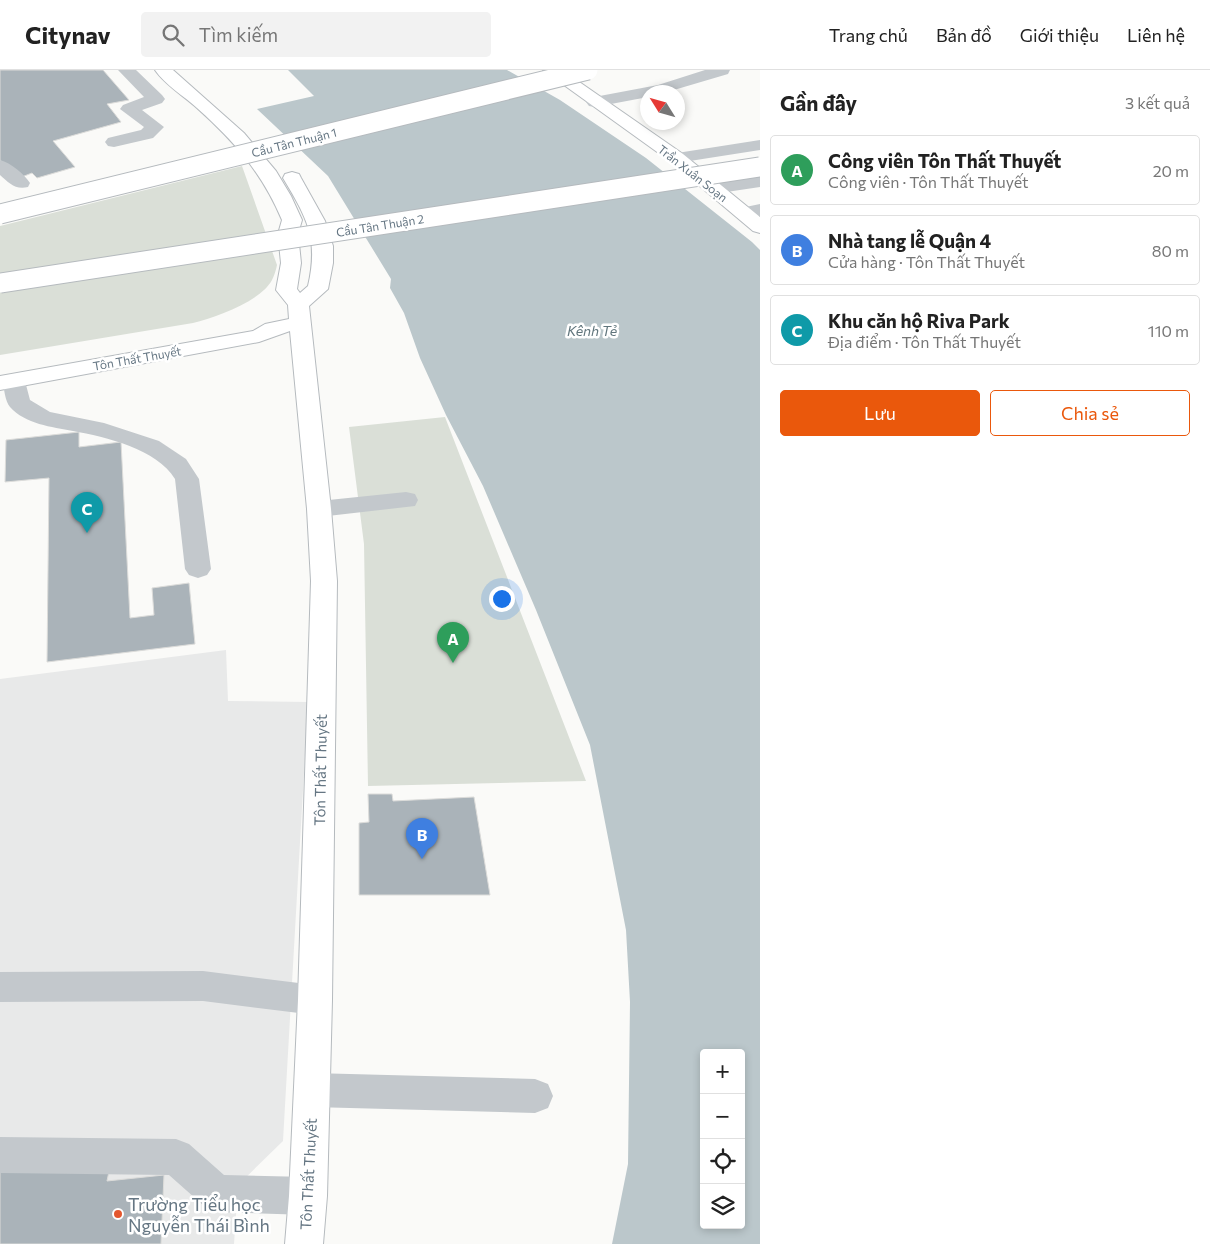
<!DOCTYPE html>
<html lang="vi">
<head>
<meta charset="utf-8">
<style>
  :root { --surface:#fff; --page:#f2f2f2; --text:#222; --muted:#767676; --line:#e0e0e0; --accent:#ea580c }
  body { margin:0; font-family:Commissioner,sans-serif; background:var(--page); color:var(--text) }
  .controls { position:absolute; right:15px; bottom:15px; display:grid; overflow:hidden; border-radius:5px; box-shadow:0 2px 8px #0003 }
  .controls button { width:45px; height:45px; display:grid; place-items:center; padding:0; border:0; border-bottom:1px solid var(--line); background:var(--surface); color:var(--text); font:25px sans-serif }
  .compass { position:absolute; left:640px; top:15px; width:45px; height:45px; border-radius:50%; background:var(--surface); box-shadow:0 2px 8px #0003; rotate:307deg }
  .you { position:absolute; left:501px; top:528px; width:18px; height:18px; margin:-12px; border:4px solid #fff; border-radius:50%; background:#1a73e8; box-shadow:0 0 0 8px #1a73e833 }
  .badge { display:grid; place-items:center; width:32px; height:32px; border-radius:50%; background:var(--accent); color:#fff; font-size:16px; font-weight:700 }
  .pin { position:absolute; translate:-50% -41px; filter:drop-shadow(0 1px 2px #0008) }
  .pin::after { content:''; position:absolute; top:26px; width:18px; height:15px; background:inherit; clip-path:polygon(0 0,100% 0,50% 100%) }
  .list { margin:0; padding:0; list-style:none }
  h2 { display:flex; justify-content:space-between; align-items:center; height:65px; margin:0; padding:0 20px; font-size:21px }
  h2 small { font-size:16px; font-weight:400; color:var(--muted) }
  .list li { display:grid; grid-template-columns:32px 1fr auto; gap:15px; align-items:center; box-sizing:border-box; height:70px; margin:0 10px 10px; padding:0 10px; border:1px solid var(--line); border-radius:5px }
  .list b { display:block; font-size:19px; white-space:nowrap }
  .list p { margin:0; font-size:16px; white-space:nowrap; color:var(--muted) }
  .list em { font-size:16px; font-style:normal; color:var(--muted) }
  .actions { display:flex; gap:10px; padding:15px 20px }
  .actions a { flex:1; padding:11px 0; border:1px solid var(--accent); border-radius:5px; text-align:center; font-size:18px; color:var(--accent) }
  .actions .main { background:var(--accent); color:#fff }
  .icon { flex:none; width:28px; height:28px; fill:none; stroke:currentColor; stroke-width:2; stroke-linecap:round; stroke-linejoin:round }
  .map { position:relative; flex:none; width:760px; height:1174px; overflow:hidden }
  header { display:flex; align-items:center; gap:30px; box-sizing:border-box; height:70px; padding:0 25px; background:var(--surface); border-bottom:1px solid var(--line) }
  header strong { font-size:24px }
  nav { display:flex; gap:28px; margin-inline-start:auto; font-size:18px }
  .search { width:350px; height:45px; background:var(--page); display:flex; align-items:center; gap:12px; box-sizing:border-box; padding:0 18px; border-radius:5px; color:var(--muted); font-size:19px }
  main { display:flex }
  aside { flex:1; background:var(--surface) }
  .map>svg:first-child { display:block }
</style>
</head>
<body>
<header>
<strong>Citynav</strong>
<div class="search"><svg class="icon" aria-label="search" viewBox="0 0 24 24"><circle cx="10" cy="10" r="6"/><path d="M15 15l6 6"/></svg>Tìm kiếm</div>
<nav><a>Trang chủ</a><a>Bản đồ</a><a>Giới thiệu</a><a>Liên hệ</a></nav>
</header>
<main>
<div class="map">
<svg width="760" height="1174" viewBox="0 0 760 1174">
  <rect width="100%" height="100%" fill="#fafaf8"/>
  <!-- built -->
  <path fill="#e8e9e9" d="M 226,580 L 228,631 L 308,632 L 283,1071 L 238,1115 L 234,1174 L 0,1174 L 0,609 Z"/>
  <!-- green -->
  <path fill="#dadfd7" d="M 242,96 L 277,195 C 276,200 274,206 272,210 C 260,232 216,247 193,253 L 0,285 L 0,156 Z
    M 445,347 L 586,711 L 368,716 L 364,474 L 349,357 Z"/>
  <!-- water -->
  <path fill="#bbc7cb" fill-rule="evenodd" d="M 288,0 L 507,0 L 560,30 L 646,88 L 752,172 L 760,180 L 760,1174 L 612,1174 L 628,1094 L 630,932 L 626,860 L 590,675 L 536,540 L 483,416 L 446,345 L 420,288 L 404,243 L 390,218 L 391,209 L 328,106 L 257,39 L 314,26 ZM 704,983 L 741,983 L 741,1155 L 704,1155 Z"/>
  <!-- building -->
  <path fill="#aab3b9" stroke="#dcdcda" d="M 0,0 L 103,0 L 129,30 L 107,34 L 121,52 L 53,71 L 75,97 L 37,108 L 32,103 L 19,108 L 0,90 Z
    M 79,362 L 79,377 L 121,372 L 130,548 L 154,545 L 152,518 L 189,513 L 195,574 L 47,592 L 49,408 L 5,412 L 6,370 Z
    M 368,724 L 392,724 L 393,731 L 474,727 L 490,825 L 359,825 L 359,753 L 369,752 Z
    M 111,1092 L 107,1111 L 164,1105 L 161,1174 L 0,1174 L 0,1096 Z"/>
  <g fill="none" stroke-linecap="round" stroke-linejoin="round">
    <defs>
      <path id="major" d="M 155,0 L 173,0 L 244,63 L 276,101 L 291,126 L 302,150 L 298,164 L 301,193 L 297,219 L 300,223 L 308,216 C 319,169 307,148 283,108 L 285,104 L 292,102 L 299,104 L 301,108 L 325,151 L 333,176 L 333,193 L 328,219 L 309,236 L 331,439 L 337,511 L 332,930 L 327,1126 L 323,1174 L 285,1174 L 289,1126 L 298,930 L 311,511 L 307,439 L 290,261 L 259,272 L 0,320 L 0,306 L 253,261 L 265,254 L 289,249 L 288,235 L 276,220 L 281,193 L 278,164 L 282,150 C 262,103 235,72 197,38 C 184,26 165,15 155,0 Z
        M 543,0 L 562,0 L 683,84 L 760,147 L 760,163 L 753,161 L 671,92 Z"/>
    </defs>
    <!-- major casing -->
    <use href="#major" stroke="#b5babe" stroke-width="2"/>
    <!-- minor -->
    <path fill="#c3c8cc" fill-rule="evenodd" d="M 118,0 L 136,0 L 162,25 L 165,29 L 162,33 L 142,40 L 164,57 L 153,68 L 114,77 L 108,76 L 105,72 L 108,68 L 141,60 L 144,57 L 120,39 L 123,35 L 144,27 Z
      M 705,0 L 730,0 L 728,4 L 667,22 L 648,22 L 648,27 L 595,37 L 589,36 L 586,32 L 589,28 L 658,15 Z
      M 760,70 L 760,80 L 677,93 L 671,92 L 668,88 L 671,84 L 677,83 Z
      M 0,90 C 11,93 24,104 30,113 L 28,117 C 15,120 9,113 0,105 Z
      M 760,105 L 760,117 L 713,124 L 706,122 L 704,118 L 706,114 L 713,112 Z
      M 760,134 L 760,146 L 743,149 L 736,147 L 733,143 L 736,139 Z
      M 14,304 L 22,306 L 25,311 L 30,330 L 50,342 L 104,353 L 159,371 L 186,389 L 199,409 L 211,499 L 207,505 L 198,508 L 189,505 L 185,499 L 175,409 C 157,379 106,367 73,361 C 52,357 25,354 10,337 C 5,331 4,319 3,311 L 6,306 Z
      M 406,422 L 415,424 L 418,430 L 415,436 L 319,447 L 310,445 L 307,439 L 310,433 L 319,431 Z
      M 203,901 L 315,915 L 327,919 L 332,930 L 327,941 L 315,945 L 203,931 L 0,932 L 0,902 Z
      M 312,1003 L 535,1009 L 548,1014 L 553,1026 L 548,1038 L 535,1043 L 312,1037 L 299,1032 L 294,1020 L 299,1008 Z
      M 0,1067 L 176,1069 L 189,1074 L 224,1105 L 308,1107 L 321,1113 L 327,1126 L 321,1139 L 308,1145 L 217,1142 L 204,1136 L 169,1105 L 0,1103 Z"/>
    <!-- major -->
    <use href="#major" fill="#fff" fill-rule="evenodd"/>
    <defs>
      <path id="major-bridge" d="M 0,144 L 588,0
        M 0,213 L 760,97"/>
    </defs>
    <!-- major-bridge casing -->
    <use href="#major-bridge" stroke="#b5babe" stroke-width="21" stroke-linecap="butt"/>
    <!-- major-bridge -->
    <use href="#major-bridge" stroke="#fff" stroke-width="19"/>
  </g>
  <!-- markers -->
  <circle fill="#e4572e" stroke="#fff" stroke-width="2" cx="118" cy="1144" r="5"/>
  <g text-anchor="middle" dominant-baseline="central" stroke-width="5" stroke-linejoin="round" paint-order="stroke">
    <!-- far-street labels -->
    <g font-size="12" fill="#657683" stroke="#fff">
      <text transform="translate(294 72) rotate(-14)">Cầu Tân Thuận 1</text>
      <text transform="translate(693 103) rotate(38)">Trần Xuân Soạn</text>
      <text transform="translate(380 155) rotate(-9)">Cầu Tân Thuận 2</text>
      <text transform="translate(137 288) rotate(-10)">Tôn Thất Thuyết</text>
    </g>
    <!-- far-water labels -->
    <g font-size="14" font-style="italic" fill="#60757c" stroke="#fff">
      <text x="592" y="260">Kênh Tẻ</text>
    </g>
    <!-- street labels -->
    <g font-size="15" fill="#657683" stroke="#fff">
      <text transform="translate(320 700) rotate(-89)">Tôn Thất Thuyết</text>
      <text transform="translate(308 1104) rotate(-87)">Tôn Thất Thuyết</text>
    </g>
    <!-- near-poi labels -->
    <g font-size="18" fill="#657683" stroke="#fff" text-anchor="start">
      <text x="128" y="1134">Trường Tiểu học<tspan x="128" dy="21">Nguyễn Thái Bình</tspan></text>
    </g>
  </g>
</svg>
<div class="controls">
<button>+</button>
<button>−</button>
<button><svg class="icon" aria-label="locate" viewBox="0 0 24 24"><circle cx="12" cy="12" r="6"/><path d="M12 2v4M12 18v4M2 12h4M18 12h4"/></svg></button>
<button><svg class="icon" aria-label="layers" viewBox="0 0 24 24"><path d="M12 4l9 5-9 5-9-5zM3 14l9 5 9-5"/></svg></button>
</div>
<svg class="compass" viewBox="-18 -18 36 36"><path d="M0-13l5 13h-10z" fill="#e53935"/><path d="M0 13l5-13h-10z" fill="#767676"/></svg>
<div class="you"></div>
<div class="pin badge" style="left:453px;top:593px;background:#2e9e5b">A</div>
<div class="pin badge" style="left:422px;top:789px;background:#3f7fe0">B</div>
<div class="pin badge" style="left:87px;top:463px;background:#0f9aa8">C</div>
</div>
<aside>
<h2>Gần đây<small>3 kết quả</small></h2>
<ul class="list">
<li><span class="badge" style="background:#2e9e5b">A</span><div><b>Công viên Tôn Thất Thuyết</b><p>Công viên · Tôn Thất Thuyết</p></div><em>20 m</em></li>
<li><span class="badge" style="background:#3f7fe0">B</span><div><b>Nhà tang lễ Quận 4</b><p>Cửa hàng · Tôn Thất Thuyết</p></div><em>80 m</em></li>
<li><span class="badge" style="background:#0f9aa8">C</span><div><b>Khu căn hộ Riva Park</b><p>Địa điểm · Tôn Thất Thuyết</p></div><em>110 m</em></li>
</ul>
<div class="actions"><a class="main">Lưu</a><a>Chia sẻ</a></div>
</aside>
</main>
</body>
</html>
